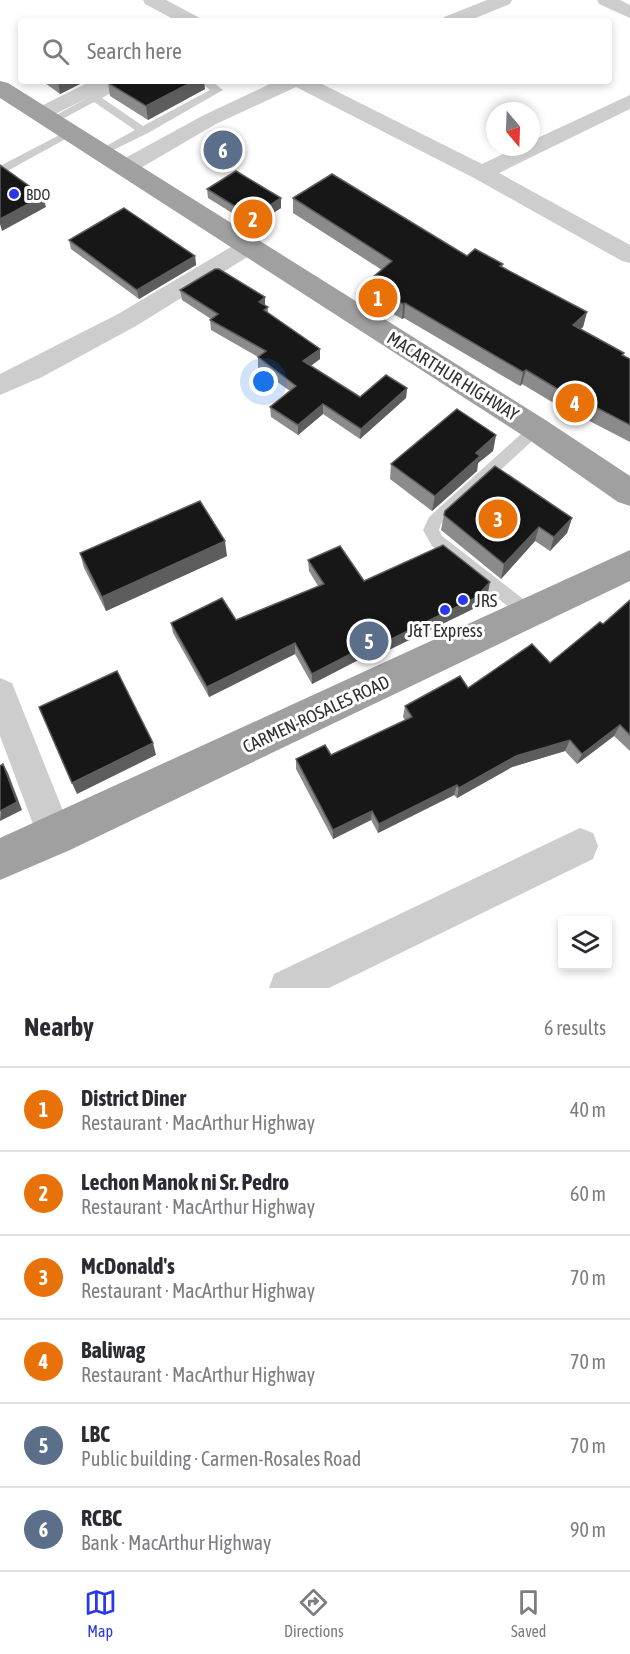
<!DOCTYPE html>
<html lang="en">
<head>
<meta charset="utf-8">
<style>
  :root { --surface:#fff; --page:#f2f2f3; --text:#2b2b33; --muted:#7c7c81; --line:#e1e1e2; --accent:#2938ef }
  body { margin:0; font-family:"Asap Condensed",sans-serif; background:var(--page); color:var(--text) }
  .controls { position:absolute; right:18px; bottom:18px; display:grid; overflow:hidden; border-radius:6px; box-shadow:0 3px 9px #0003 }
  .controls button { width:54px; height:54px; display:grid; place-items:center; padding:0; border:0; border-bottom:2px solid var(--line); background:var(--surface); color:var(--text); font:30px sans-serif }
  .compass { position:absolute; left:486px; top:102px; width:54px; height:54px; border-radius:50%; background:var(--surface); box-shadow:0 3px 9px #0003; rotate:161deg }
  .you { position:absolute; left:264px; top:382px; width:21px; height:21px; margin:-15px; border:4px solid #fff; border-radius:50%; background:#1a73e8; box-shadow:0 0 0 9px #1a73e833 }
  .badge { display:grid; place-items:center; width:39px; height:39px; border-radius:50%; background:var(--accent); color:#fff; font-size:20px; font-weight:700 }
  .pin { position:absolute; translate:-50% -50%; border:3px solid #fff; box-shadow:0 2px 6px #0006 }
  .list { margin:0; padding:0; list-style:none }
  h2 { display:flex; justify-content:space-between; align-items:center; height:78px; margin:0; padding:0 24px; font-size:26px }
  h2 small { font-size:20px; font-weight:400; color:var(--muted) }
  .list li { display:grid; grid-template-columns:39px 1fr auto; gap:18px; align-items:center; box-sizing:border-box; height:84px; padding:0 24px; border-top:2px solid var(--line) }
  .list b { display:block; font-size:22px; white-space:nowrap }
  .list p { margin:0; font-size:20px; white-space:nowrap; color:var(--muted) }
  .list em { font-size:20px; font-style:normal; color:var(--muted) }
  .icon { flex:none; width:33px; height:33px; fill:none; stroke:currentColor; stroke-width:2; stroke-linecap:round; stroke-linejoin:round }
  .map { position:relative; flex:none; width:630px; height:988px; overflow:hidden }
  .search { position:absolute; background:var(--surface); box-shadow:0 3px 9px #0003; left:18px; right:18px; top:18px; height:66px; display:flex; align-items:center; gap:15px; box-sizing:border-box; padding:0 21px; border-radius:6px; color:var(--muted); font-size:22px }
  .sheet { height:582px; background:var(--surface) }
  nav { display:flex; justify-content:space-around; align-items:center; box-sizing:border-box; height:84px; border-top:2px solid var(--line); background:var(--surface); font-size:16px; color:var(--muted) }
  nav a { display:grid; justify-items:center; gap:3px }
  nav .on { color:var(--accent) }
  .map>svg:first-child { display:block }
</style>
</head>
<body>
<div class="map">
<svg width="630" height="988" viewBox="0 0 630 988">
  <rect width="100%" height="100%" fill="#fff"/>
  <g fill="none" stroke-linecap="round" stroke-linejoin="round">
    <!-- service -->
    <path fill="#cdcdcd" fill-rule="evenodd" d="M 119,81 L 132,81 L 102,98 L 143,126 L 210,90 L 199,81 L 211,81 L 223,90 L 148,133 L 101,156 L 97,155 L 97,151 L 135,130 L 94,102 L 55,123 L 47,123 L 45,121 Z
      M 69,130 L 73,131 L 73,135 L 0,175 L 0,166 Z
      M 536,424 L 543,429 L 541,433 L 441,524 L 439,530 L 442,536 L 536,609 L 538,614 L 536,619 L 530,621 L 524,619 L 432,546 L 423,530 L 429,517 L 531,425 Z"/>
    <!-- minor -->
    <path fill="#cdcdcd" fill-rule="evenodd" d="M 143,0 L 166,0 L 198,17 L 200,21 L 177,21 L 145,4 Z
      M 487,0 L 512,0 L 510,4 L 468,21 L 442,21 L 444,17 Z
      M 597,0 L 620,0 L 630,5 L 630,18 L 599,4 Z
      M 91,81 L 117,81 L 114,85 L 47,118 L 40,120 L 33,118 L 30,114 L 33,110 Z
      M 276,81 L 316,81 L 482,164 L 518,147 L 531,147 L 531,141 L 630,95 L 630,109 L 499,173 L 630,245 L 630,263 L 622,261 L 474,178 L 296,87 L 216,124 L 132,173 L 124,175 L 116,173 L 113,168 L 116,163 L 202,116 Z
      M 249,238 L 257,241 L 261,246 L 257,251 L 136,326 L 42,377 L 0,395 L 0,374 L 118,314 L 241,241 Z
      M 0,678 L 12,683 L 73,836 L 68,848 L 55,854 L 42,848 L 0,736 Z
      M 580,828 L 593,833 L 598,846 L 593,859 L 329,988 L 269,988 L 274,974 Z"/>
    <!-- trunk -->
    <path fill="#a0a0a0" fill-rule="evenodd" d="M 0,81 L 8,83 L 547,421 L 630,476 L 630,506 L 618,502 L 525,437 L 0,98 Z
      M 630,550 L 630,581 L 70,850 L 0,880 L 0,838 Z"/>
  </g>
  <!-- wall -->
  <path fill="#8b8b8b" d="M 44,81 L 86,81 L 60,94 L 45,83 Z
    M 108,83 L 205,89 L 148,120 L 110,96 Z
    M 207,189 L 281,208 L 253,226 L 208,198 Z
    M 293,198 L 467,256 L 503,264 L 502,267 L 587,312 L 583,327 L 580,329 L 630,359 L 630,442 L 574,413 L 572,414 L 522,384 L 520,386 L 404,318 L 402,319 L 365,298 L 366,283 L 382,270 L 293,213 Z
    M 69,240 L 195,256 L 196,265 L 139,299 L 71,249 Z
    M 180,290 L 265,297 L 265,305 L 268,307 L 268,313 L 320,359 L 311,366 L 360,397 L 407,388 L 406,398 L 360,439 L 323,414 L 298,435 L 271,417 L 270,407 L 290,391 L 258,368 L 258,357 L 211,330 L 210,320 L 211,319 L 182,300 Z
    M 496,435 L 493,451 L 478,463 L 477,471 L 432,511 L 390,479 L 391,464 Z
    M 444,515 L 572,518 L 567,533 L 550,551 L 535,541 L 501,579 L 441,530 Z
    M 80,553 L 227,556 L 106,611 L 84,568 Z
    M 308,560 L 364,581 L 488,593 L 473,609 L 366,661 L 364,657 L 312,684 L 295,654 L 209,697 L 173,633 L 171,623 L 236,620 L 318,586 L 309,571 Z
    M 630,600 L 630,751 L 614,736 L 577,764 L 565,751 L 512,767 L 457,798 L 454,795 L 378,833 L 371,820 L 333,839 L 296,769 L 296,759 L 331,755 L 405,720 L 403,717 L 405,706 L 468,688 L 550,663 L 603,624 Z"/>
  <!-- shaded-wall -->
  <path fill="#5d5d5d" d="M 58,81 L 86,81 L 60,94 Z
    M 194,81 L 204,81 L 205,89 L 148,120 L 146,106 Z
    M 43,196 L 46,207 L 2,231 L 0,224 L 0,219 Z
    M 281,198 L 281,208 L 253,226 L 252,217 Z
    M 195,256 L 196,265 L 139,299 L 137,290 Z
    M 265,297 L 265,307 L 259,302 Z
    M 405,303 L 404,318 L 402,319 L 403,304 Z
    M 587,312 L 583,327 L 569,340 L 573,325 Z
    M 320,349 L 320,359 L 303,371 L 303,361 Z
    M 526,370 L 522,384 L 520,386 L 523,372 Z
    M 407,388 L 406,398 L 360,439 L 361,429 Z
    M 578,398 L 574,413 L 572,414 L 576,400 Z
    M 323,404 L 323,414 L 298,435 L 298,425 Z
    M 496,435 L 493,451 L 478,463 L 477,471 L 432,511 L 435,496 L 476,453 Z
    M 572,518 L 567,533 L 550,551 L 554,537 Z
    M 539,527 L 535,541 L 501,579 L 504,564 Z
    M 225,541 L 227,556 L 106,611 L 102,597 Z
    M 490,582 L 488,593 L 473,609 L 366,661 L 367,651 Z
    M 295,643 L 295,654 L 209,697 L 207,687 Z
    M 364,647 L 364,657 L 312,684 L 312,674 Z
    M 620,725 L 614,736 L 577,764 L 582,754 Z
    M 570,740 L 565,751 L 512,767 L 457,798 L 459,788 L 516,756 Z
    M 153,743 L 156,755 L 77,794 L 72,783 Z
    M 3,764 L 8,773 L 22,810 L 0,821 Z
    M 457,785 L 454,795 L 378,833 L 379,824 Z
    M 372,811 L 371,820 L 333,839 L 333,830 Z"/>
  <!-- building -->
  <path fill="#171717" stroke="#5d5d5d" stroke-width="1.5" d="M 111,81 L 194,81 L 146,106 L 108,83 Z
    M 0,165 L 43,196 L 0,219 Z
    M 236,171 L 281,198 L 252,217 L 207,189 Z
    M 332,174 L 467,256 L 475,249 L 503,264 L 500,266 L 587,312 L 573,325 L 624,353 L 622,355 L 630,359 L 630,425 L 578,398 L 576,400 L 526,370 L 523,372 L 405,303 L 403,304 L 366,283 L 392,261 L 293,198 Z
    M 124,208 L 195,256 L 137,290 L 69,240 Z
    M 215,269 L 219,269 L 265,297 L 259,302 L 268,307 L 264,310 L 320,349 L 303,361 L 360,397 L 386,375 L 407,388 L 361,429 L 323,404 L 298,425 L 270,407 L 296,386 L 258,357 L 266,351 L 210,320 L 218,314 L 180,290 Z
    M 457,409 L 496,435 L 476,453 L 480,456 L 435,496 L 391,464 Z
    M 495,466 L 572,518 L 554,537 L 539,527 L 504,564 L 444,515 L 445,511 Z
    M 200,501 L 225,541 L 102,597 L 80,553 Z
    M 443,545 L 490,582 L 475,598 L 367,651 L 364,647 L 312,674 L 295,643 L 207,687 L 171,623 L 222,598 L 236,620 L 324,584 L 308,560 L 340,546 L 364,581 Z
    M 630,600 L 630,735 L 620,725 L 582,754 L 570,740 L 516,756 L 459,788 L 457,785 L 379,824 L 372,811 L 333,830 L 296,759 L 325,745 L 331,755 L 412,717 L 405,706 L 460,676 L 468,688 L 532,644 L 550,663 L 600,622 L 603,624 Z
    M 117,671 L 153,743 L 72,783 L 39,707 Z
    M 3,764 L 17,802 L 0,811 L 0,766 Z"/>
  <!-- markers -->
  <g fill="#2938ef" stroke="#fff" stroke-width="2">
    <circle cx="14" cy="194" r="6"/>
    <circle cx="463" cy="600" r="6"/>
    <circle cx="445" cy="610" r="6"/>
  </g>
  <g text-anchor="middle" dominant-baseline="central" stroke-width="6" stroke-linejoin="round" paint-order="stroke">
    <!-- far-poi labels -->
    <g font-size="15" fill="#303030" stroke="#fff" text-anchor="start">
      <text x="26" y="194">BDO</text>
    </g>
    <!-- street labels -->
    <g font-size="18" fill="#303030" stroke="#fff">
      <text transform="translate(453 376) rotate(32)">MACARTHUR HIGHWAY</text>
      <text transform="translate(316 714) rotate(-25)">CARMEN-ROSALES ROAD</text>
    </g>
    <!-- poi labels -->
    <g font-size="18" fill="#303030" stroke="#fff" text-anchor="start">
      <text x="475" y="600">JRS</text>
      <text x="445" y="630" text-anchor="middle">J&amp;T Express</text>
    </g>
  </g>
</svg>
<div class="controls">
<button><svg class="icon" aria-label="layers" viewBox="0 0 24 24"><path d="M12 4l9 5-9 5-9-5zM3 14l9 5 9-5"/></svg></button>
</div>
<svg class="compass" viewBox="-18 -18 36 36"><path d="M0-13l5 13h-10z" fill="#e53935"/><path d="M0 13l5-13h-10z" fill="#7c7c81"/></svg>
<div class="you"></div>
<div class="pin badge" style="left:378px;top:298px;background:#e8710a">1</div>
<div class="pin badge" style="left:253px;top:219px;background:#e8710a">2</div>
<div class="pin badge" style="left:498px;top:519px;background:#e8710a">3</div>
<div class="pin badge" style="left:575px;top:403px;background:#e8710a">4</div>
<div class="pin badge" style="left:369px;top:641px;background:#5c6f8a">5</div>
<div class="pin badge" style="left:223px;top:150px;background:#5c6f8a">6</div>
<div class="search"><svg class="icon" aria-label="search" viewBox="0 0 24 24"><circle cx="10" cy="10" r="6"/><path d="M15 15l6 6"/></svg>Search here</div>
</div>
<section class="sheet">
<h2>Nearby<small>6 results</small></h2>
<ul class="list">
<li><span class="badge" style="background:#e8710a">1</span><div><b>District Diner</b><p>Restaurant · MacArthur Highway</p></div><em>40 m</em></li>
<li><span class="badge" style="background:#e8710a">2</span><div><b>Lechon Manok ni Sr. Pedro</b><p>Restaurant · MacArthur Highway</p></div><em>60 m</em></li>
<li><span class="badge" style="background:#e8710a">3</span><div><b>McDonald's</b><p>Restaurant · MacArthur Highway</p></div><em>70 m</em></li>
<li><span class="badge" style="background:#e8710a">4</span><div><b>Baliwag</b><p>Restaurant · MacArthur Highway</p></div><em>70 m</em></li>
<li><span class="badge" style="background:#5c6f8a">5</span><div><b>LBC</b><p>Public building · Carmen-Rosales Road</p></div><em>70 m</em></li>
<li><span class="badge" style="background:#5c6f8a">6</span><div><b>RCBC</b><p>Bank · MacArthur Highway</p></div><em>90 m</em></li>
</ul>
</section>
<nav>
<a class="on"><svg class="icon" aria-label="map" viewBox="0 0 24 24"><path d="M3 6l6-2 6 2 6-2v14l-6 2-6-2-6 2zM9 4v14M15 6v14"/></svg>Map</a>
<a><svg class="icon" aria-label="directions" viewBox="0 0 24 24"><path d="M12 3l9 9-9 9-9-9zM9 14v-3h6M13 9l2 2-2 2"/></svg>Directions</a>
<a><svg class="icon" aria-label="saved" viewBox="0 0 24 24"><path d="M7 4h10v16l-5-4-5 4z"/></svg>Saved</a>
</nav>
</body>
</html>
